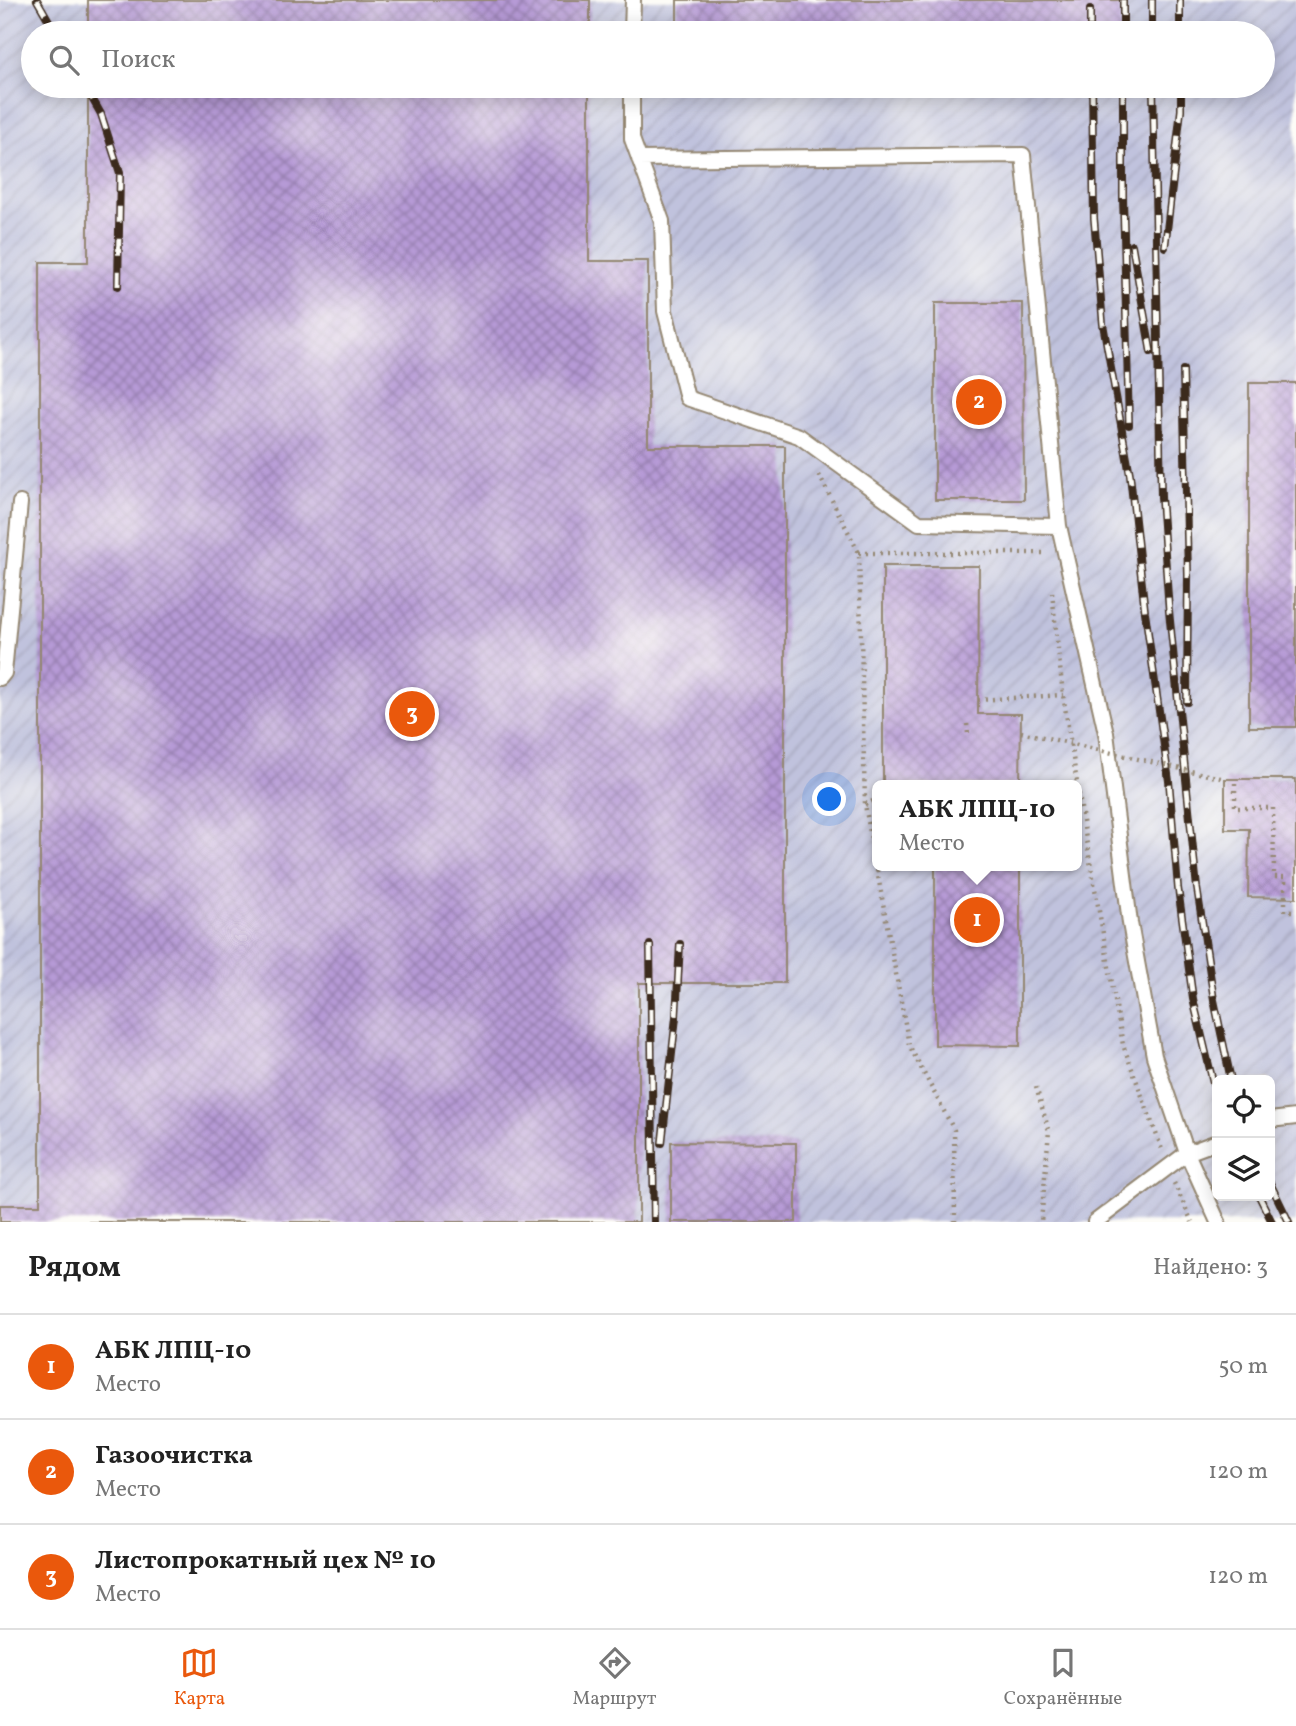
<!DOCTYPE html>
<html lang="ru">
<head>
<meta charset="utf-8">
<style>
  :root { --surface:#fff; --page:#f6f6f6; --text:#222; --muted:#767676; --line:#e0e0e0; --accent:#ea580c }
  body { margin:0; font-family:Vollkorn,serif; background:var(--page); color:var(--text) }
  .controls { position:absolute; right:21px; bottom:21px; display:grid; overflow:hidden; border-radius:10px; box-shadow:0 4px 18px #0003 }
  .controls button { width:63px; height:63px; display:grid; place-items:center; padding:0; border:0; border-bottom:2px solid var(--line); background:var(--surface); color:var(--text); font:35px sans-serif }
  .you { position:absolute; left:830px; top:800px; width:24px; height:24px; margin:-18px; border:5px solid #fff; border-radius:50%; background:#1a73e8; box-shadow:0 0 0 10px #1a73e833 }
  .badge { display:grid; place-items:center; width:46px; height:46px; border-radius:50%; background:var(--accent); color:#fff; font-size:23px; font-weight:700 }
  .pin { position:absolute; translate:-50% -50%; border:4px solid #fff; box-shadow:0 2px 7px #0006 }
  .popup { position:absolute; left:872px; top:780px; width:210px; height:91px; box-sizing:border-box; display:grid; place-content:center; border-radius:10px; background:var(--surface); filter:drop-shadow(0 2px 5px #0005); font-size:23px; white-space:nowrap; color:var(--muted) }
  .popup b { font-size:26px; color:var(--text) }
  .popup::after { content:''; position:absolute; left:50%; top:100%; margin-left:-14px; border:14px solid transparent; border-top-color:var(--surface) }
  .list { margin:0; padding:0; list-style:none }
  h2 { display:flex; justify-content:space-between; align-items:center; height:91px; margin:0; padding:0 28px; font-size:30px }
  h2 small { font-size:23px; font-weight:400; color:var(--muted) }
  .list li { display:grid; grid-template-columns:46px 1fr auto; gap:21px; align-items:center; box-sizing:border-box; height:105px; padding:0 28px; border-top:2px solid var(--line) }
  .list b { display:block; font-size:26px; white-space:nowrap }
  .list p { margin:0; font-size:23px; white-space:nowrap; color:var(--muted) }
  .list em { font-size:23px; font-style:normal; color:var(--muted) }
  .icon { flex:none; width:38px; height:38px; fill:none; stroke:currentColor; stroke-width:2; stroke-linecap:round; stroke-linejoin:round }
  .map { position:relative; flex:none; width:1296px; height:1222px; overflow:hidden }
  .search { position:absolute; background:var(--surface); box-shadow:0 4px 18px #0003; left:21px; right:21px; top:21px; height:77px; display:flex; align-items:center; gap:18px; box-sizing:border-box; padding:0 24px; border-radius:38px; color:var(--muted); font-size:26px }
  .sheet { height:406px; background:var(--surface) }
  nav { display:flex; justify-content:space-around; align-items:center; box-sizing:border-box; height:98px; border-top:2px solid var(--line); background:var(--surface); font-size:19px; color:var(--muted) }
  nav a { display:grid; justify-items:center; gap:4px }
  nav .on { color:var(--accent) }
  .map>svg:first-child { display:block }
</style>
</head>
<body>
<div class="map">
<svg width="1296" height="1222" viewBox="0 0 1296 1222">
  <defs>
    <pattern id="industrial-furrows" width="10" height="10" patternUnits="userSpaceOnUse" patternTransform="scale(1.75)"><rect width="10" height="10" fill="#c0c2dd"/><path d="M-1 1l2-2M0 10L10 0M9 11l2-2" fill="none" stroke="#a6a7bd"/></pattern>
    <pattern id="building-cross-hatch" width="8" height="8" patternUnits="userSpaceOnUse" patternTransform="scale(1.75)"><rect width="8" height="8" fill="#b69ad6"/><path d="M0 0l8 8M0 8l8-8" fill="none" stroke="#957ead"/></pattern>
  </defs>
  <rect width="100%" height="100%" fill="#fdfcf7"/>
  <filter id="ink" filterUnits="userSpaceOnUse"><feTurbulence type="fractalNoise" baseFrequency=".0143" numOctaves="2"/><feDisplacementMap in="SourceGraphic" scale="14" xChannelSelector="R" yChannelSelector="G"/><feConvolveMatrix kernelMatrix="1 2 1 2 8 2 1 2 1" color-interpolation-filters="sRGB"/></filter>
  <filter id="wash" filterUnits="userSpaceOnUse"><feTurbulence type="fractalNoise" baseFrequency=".00686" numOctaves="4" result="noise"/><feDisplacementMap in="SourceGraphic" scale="28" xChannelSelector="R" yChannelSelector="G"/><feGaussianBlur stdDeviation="1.57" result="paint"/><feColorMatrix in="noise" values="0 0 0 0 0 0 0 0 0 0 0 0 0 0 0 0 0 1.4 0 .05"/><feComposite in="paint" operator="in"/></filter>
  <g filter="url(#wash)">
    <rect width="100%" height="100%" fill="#eee4c7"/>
    <!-- industrial -->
    <path fill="url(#industrial-furrows)" fill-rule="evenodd" d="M 0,0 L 1296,0 L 1296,1222 L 0,1222 ZM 33,33 L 1263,33 L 1263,86 L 33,86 ZM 877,785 L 1077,785 L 1077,866 L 877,866 ZM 1217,1080 L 1270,1080 L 1270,1196 L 1217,1196 Z"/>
    <g id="blocks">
      <!-- building -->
      <path fill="url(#building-cross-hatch)" d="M 88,0 L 590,0 L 590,33 L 88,33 Z
        M 677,0 L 1120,0 L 1120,33 L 677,33 Z
        M 88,86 L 589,86 L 589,261 L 648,261 L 648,446 L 785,446 L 785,983 L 639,983 L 639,1222 L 0,1222 L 0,1205 L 40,1205 L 40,262 L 88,262 Z
        M 935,303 L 1023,303 L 1024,500 L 935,500 Z
        M 1249,383 L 1296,383 L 1296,727 L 1249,727 Z
        M 883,566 L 979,566 L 978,714 L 1021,714 L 1020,785 L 883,785 Z
        M 1225,779 L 1296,779 L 1296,898 L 1248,897 L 1249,829 L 1225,829 Z
        M 935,866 L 1020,866 L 1020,1046 L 935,1045 Z
        M 671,1142 L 796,1143 L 796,1222 L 671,1222 Z"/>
    </g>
  </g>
  <g filter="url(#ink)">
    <use href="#blocks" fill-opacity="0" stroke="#948772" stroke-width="2"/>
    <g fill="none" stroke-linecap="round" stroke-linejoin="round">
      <defs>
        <path id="lane" d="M 632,33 L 633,0
          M 632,86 L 632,139 L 662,221 L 665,311 L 687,398 L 799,436 L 919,523 L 1059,526 L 1106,733 L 1130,923 L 1154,1056 L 1187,1153 L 1218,1222
          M 639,159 L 1023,155 L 1059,526
          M 0,678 L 4,673 L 20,503
          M 1270,1120 L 1296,1117
          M 1095,1222 L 1187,1153 L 1217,1142"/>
      </defs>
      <!-- lane casing -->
      <use href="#lane" stroke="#948772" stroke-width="18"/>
      <!-- path -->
      <path stroke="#948772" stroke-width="4.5" stroke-dasharray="2 5" stroke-linecap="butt" d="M 819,475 L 859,553 L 865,805 L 909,1045 L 954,1130 L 955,1222
        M 859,553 L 1047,553
        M 1052,592 L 1063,695 L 1085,833 L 1123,1045 L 1163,1152
        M 978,700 L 1063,695
        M 967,724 L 968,734
        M 1235,783 L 1235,808 L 1273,808 L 1274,877 L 1285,877 L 1285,911 L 1296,911
        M 865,805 L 877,799
        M 1036,1087 L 1049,1131 L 1041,1222
        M 1174,1183 L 1192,1222"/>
      <!-- lane -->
      <use href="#lane" stroke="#fff" stroke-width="14"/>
      <defs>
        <path id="rail" d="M 37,0 L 56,33
          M 1123,0 L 1123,33
          M 1152,0 L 1152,33
          M 1180,0 L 1180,33
          M 1090,10 L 1090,33
          M 85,86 L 101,114 L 120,173 L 118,286
          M 1092,86 L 1094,218 L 1103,324 L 1130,475 L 1145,612 L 1169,781 L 1178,888 L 1193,999 L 1217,1099
          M 1123,86 L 1123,197 L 1129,425
          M 1153,86 L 1161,497 L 1169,611 L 1197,888 L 1214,1000 L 1231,1080
          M 1132,245 L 1151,352
          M 1165,247 L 1181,110 L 1181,86
          M 1183,370 L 1188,575 L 1187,702
          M 650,945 L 654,1222
          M 662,1143 L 676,1017 L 680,944
          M 1270,1183 L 1289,1222
          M 1259,1196 L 1272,1222"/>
      </defs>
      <!-- rail casing -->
      <use href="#rail" stroke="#3b2a1e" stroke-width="8"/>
      <!-- rail -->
      <use href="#rail" stroke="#fdfcf7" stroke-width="5" stroke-dasharray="16" stroke-linecap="butt"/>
      <!-- path-bridge -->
      <path stroke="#948772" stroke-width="4.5" stroke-dasharray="2 5" stroke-linecap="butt" d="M 1021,732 L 1225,779"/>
    </g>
  </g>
</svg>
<div class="controls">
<button><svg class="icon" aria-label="locate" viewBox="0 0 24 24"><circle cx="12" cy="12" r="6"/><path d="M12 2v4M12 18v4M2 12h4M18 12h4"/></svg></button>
<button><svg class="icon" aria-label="layers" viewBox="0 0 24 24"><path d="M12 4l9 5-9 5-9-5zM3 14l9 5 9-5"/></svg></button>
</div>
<div class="you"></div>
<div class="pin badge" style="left:977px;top:920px">1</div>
<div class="popup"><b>АБК ЛПЦ-10</b>Место</div>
<div class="pin badge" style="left:979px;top:402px">2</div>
<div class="pin badge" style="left:412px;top:714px">3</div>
<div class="search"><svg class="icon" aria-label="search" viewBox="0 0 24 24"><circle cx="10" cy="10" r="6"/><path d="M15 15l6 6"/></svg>Поиск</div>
</div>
<section class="sheet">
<h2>Рядом<small>Найдено: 3</small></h2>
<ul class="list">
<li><span class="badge">1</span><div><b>АБК ЛПЦ-10</b><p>Место</p></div><em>50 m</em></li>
<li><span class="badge">2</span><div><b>Газоочистка</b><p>Место</p></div><em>120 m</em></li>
<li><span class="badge">3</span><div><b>Листопрокатный цех № 10</b><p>Место</p></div><em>120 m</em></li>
</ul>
</section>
<nav>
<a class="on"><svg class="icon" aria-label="map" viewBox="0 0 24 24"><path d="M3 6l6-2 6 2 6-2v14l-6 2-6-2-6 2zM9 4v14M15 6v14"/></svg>Карта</a>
<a><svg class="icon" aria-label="directions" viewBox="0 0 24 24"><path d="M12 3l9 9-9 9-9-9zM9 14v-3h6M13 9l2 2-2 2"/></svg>Маршрут</a>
<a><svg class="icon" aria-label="saved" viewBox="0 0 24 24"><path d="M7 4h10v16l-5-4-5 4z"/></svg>Сохранённые</a>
</nav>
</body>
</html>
